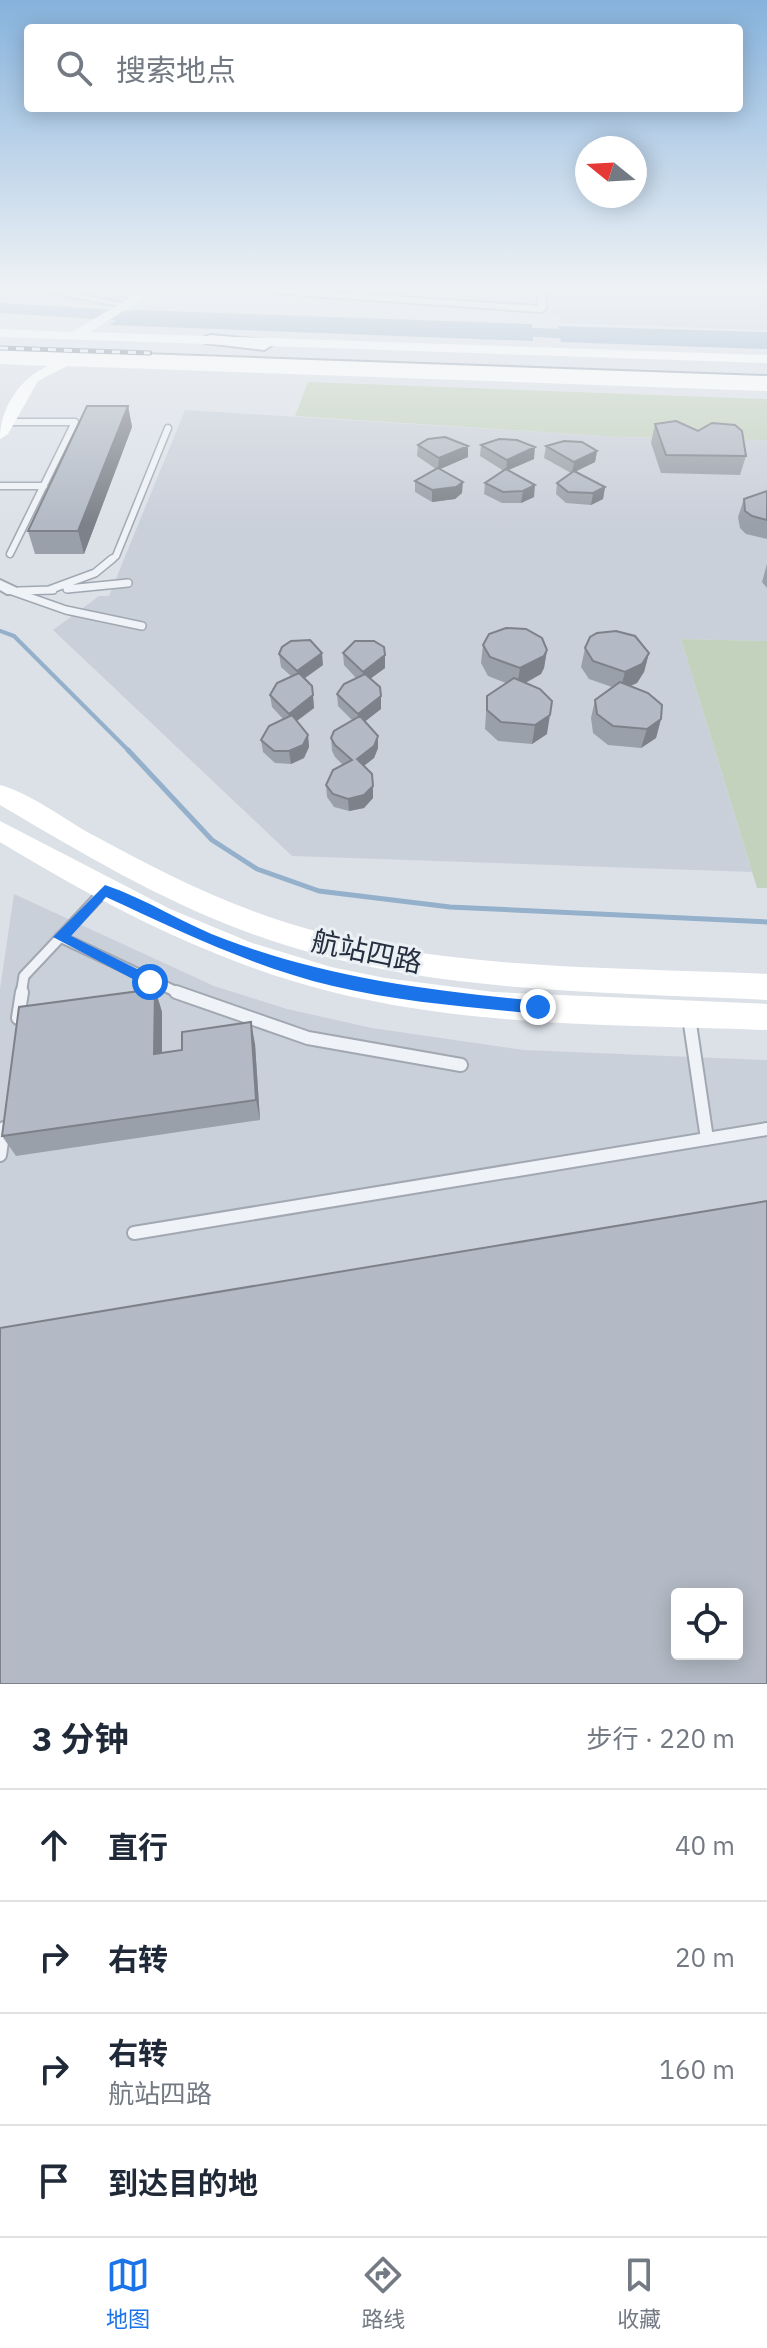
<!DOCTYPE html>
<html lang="zh">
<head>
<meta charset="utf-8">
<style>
  :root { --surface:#fff; --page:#f2f2f3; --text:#1f2937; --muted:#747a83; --line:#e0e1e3; --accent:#1a73e8 }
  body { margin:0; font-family:"IBM Plex Sans","Noto Sans SC",sans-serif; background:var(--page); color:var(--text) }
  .controls { position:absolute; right:24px; bottom:24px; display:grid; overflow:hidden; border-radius:8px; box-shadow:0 4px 20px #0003 }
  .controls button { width:72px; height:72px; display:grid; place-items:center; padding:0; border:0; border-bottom:2px solid var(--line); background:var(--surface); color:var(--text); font:40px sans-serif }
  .compass { position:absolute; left:575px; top:136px; width:72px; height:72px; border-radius:50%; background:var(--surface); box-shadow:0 4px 20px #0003; rotate:288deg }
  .stop { position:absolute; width:24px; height:24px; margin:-18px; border:6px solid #1a73e8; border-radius:50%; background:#fff }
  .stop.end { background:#1a73e8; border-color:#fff; box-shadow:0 2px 8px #0008 }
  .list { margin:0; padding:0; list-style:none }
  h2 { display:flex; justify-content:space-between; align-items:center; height:104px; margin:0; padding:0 32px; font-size:34px }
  h2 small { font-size:26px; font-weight:400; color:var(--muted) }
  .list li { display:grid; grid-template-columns:52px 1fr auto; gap:24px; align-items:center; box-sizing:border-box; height:112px; padding:0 32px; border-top:2px solid var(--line) }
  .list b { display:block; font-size:30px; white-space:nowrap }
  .list p { margin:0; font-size:26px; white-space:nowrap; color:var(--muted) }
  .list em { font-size:26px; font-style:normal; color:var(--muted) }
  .icon { flex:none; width:44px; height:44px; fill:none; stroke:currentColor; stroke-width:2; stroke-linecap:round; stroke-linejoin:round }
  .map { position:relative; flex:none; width:767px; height:1684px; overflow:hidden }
  .search { position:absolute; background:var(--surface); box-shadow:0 4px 20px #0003; left:24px; right:24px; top:24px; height:88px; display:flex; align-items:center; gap:20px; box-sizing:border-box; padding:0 28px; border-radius:8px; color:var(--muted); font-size:30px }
  .sheet { height:552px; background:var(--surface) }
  nav { display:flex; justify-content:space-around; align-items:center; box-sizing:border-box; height:112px; border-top:2px solid var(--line); background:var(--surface); font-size:22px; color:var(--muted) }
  nav a { display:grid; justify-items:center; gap:4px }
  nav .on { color:var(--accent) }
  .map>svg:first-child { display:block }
</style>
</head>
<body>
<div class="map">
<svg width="767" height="1684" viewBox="0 0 767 1684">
  <rect width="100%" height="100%" fill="#dce1e8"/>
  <!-- built -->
  <path fill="#cad0da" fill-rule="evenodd" d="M 549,288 L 767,288 L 767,330 L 560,323 L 559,316 L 551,316 Z
    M 185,410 L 620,437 L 767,440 L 767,641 L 681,639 L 752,872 L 292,856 L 53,630 L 99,596 L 109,596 Z
    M 14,894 L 214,986 L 287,1009 L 372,1028 L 524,1050 L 767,1060 L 767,1684 L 0,1684 L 0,989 ZM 677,1594 L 737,1594 L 737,1654 L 677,1654 Z"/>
  <!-- green -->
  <path fill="#c3d2bd" d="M 308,382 L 767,399 L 767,440 L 620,437 L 295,416 Z
    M 681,639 L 767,641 L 767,888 L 757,888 Z"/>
  <!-- water -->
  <path fill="#94b0cb" d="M 133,310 L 532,324 L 533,341 L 109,325 Z
    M 558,326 L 767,332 L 767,349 L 561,342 Z"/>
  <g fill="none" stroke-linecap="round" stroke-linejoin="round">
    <!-- stream-far1 -->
    <path stroke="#94b0cb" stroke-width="4" d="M 0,631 L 14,636 L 130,752"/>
    <!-- stream -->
    <path stroke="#94b0cb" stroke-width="5" d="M 128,750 L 212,840 L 257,869 L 319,891 L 450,907 L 767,922"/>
    <!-- river -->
    <path fill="#94b0cb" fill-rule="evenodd" d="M 0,303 L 164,313 L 172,318 L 164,323 L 0,313 Z
      M 491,326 L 604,331 L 612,336 L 604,341 L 485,334 L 483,331 Z"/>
    <defs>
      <path id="lane-far3" d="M 7,422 L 75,422 L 10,554
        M 0,486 L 44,486
        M 110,561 L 116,556 L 168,428"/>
      <path id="lane-far2" d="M 67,589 L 128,583
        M 49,590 L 95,573 L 112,559
        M 12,591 L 66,610 L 142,626
        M 19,591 L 53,590"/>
      <path id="lane-far1" d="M 60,937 L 181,994
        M 21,994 L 24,976 L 105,890"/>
      <path id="lane" d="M 176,992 L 308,1038 L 461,1065
        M 689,1017 L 707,1139
        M 18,1018 L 22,992
        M 0,1155 L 4,1128
        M 134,1233 L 767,1129"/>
      <path id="street" d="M 27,288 L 45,288 L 128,304 L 124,307 Z
        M 267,288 L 538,306 L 537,288 L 545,288 L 546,309 L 542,312 L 270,293 L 266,291 Z
        M 0,580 L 17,588 L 17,594 L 7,594 L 0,590 Z"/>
      <path id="primary" d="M 210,335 L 264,340 L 272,345 L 264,350 L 205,343 L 205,337 Z
        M 0,349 L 767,376 L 767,386 L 0,359 Z"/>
    </defs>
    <!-- lane-far3 casing -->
    <use href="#lane-far3" stroke="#a1a8b2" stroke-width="9"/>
    <!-- lane-far2 casing -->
    <use href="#lane-far2" stroke="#a1a8b2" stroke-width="10"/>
    <!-- lane-far1 casing -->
    <use href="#lane-far1" stroke="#a1a8b2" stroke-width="13"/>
    <!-- lane casing -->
    <use href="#lane" stroke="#a1a8b2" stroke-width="16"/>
    <!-- street casing -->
    <use href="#street" stroke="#a1a8b2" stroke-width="4"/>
    <!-- primary casing -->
    <use href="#primary" stroke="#9ba6b4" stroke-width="4"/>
    <!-- lane-far3 -->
    <use href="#lane-far3" stroke="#eff2f6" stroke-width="6"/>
    <!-- lane-far2 -->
    <use href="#lane-far2" stroke="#eff2f6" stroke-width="7"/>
    <!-- lane-far1 -->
    <use href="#lane-far1" stroke="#eff2f6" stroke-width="9"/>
    <!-- lane -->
    <use href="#lane" stroke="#eff2f6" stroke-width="12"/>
    <!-- street -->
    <use href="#street" fill="#eff2f6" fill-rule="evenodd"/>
    <!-- secondary -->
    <path fill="#fff" fill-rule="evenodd" d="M 146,288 L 160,288 L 90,332 L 767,355 L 767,363 L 0,337 L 0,329 L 72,332 Z
      M 0,356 L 767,383 L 767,391 L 67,366 L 38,381 L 8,434 L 0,439 C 0,408 20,378 48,366 L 0,364 Z
      M 0,785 C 32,794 62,818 91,834 C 146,864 202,893 261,914 C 421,972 600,966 767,974 L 767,1000 C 593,991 413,994 247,932 C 160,900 80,852 0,805 Z
      M 0,821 L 170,909 L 252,943 L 331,967 L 385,978 L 493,992 L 767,1004 L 767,1030 C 622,1025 474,1027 332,992 C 213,962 104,905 0,842 Z"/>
    <!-- primary -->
    <use href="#primary" fill="#fff" fill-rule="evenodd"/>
    <defs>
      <path id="rail" d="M 0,348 L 150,353"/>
    </defs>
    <!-- rail casing -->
    <use href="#rail" stroke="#748192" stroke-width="5"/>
    <!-- rail -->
    <use href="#rail" stroke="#ebf0f5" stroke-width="3" stroke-dasharray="8" stroke-linecap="butt"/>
  </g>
  <!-- wall -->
  <path fill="#9aa0a9" d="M 128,406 L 132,427 L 84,554 L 35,554 L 28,531 Z
    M 655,424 L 746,456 L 740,475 L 661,473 L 651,443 Z
    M 418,445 L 468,446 L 468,457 L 440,469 L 462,493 L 455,499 L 432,502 L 415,492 L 415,481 L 436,469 L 417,456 Z
    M 481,445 L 534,459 L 508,470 L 534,497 L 521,503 L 502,503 L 484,494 L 485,483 L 504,471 L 480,456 Z
    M 546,446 L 597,451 L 595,462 L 575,472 L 605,487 L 603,499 L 591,505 L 566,503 L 556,494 L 557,483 L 571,473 L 544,458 Z
    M 767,491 L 767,539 L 746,534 L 740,528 L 738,517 L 744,499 Z
    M 767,564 L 767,588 L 762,582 Z
    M 483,645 L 547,650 L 544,668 L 541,674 L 526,683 L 547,734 L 532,744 L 498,741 L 485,729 L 487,696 L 506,683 L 488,676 L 481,663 Z
    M 585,648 L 649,653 L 644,672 L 637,683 L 631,686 L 661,719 L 656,738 L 641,748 L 608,745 L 593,733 L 591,718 L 595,700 L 612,687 L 589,679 L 581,667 Z
    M 343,653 L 385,655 L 385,668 L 370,679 L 381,696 L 381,709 L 365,721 L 378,736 L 378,748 L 374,758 L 364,766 L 373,798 L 364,808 L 349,811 L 334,807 L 327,797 L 326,785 L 343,765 L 335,757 L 332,751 L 331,738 L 352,720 L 338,706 L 337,694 L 356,678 L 344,665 Z
    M 279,654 L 323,665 L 305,678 L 312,686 L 314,708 L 297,721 L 308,735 L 309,747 L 304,758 L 291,764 L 275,763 L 263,752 L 261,740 L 283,719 L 272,707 L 270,695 L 291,676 L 281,667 Z
    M 155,989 L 162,1012 L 162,1053 L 255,1044 L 260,1120 L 16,1156 L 2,1136 Z"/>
  <!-- shaded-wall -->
  <path fill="#7d828a" d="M 128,406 L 132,427 L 84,554 L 78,531 Z
    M 468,446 L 468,457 L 438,470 L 439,458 Z
    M 535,447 L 534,459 L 506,471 L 507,460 Z
    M 597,451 L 595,462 L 572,473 L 574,462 Z
    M 463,482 L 462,493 L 455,499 L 432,502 L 432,490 Z
    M 535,485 L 534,497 L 521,503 L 523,491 Z
    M 605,487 L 603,499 L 591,505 L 593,493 Z
    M 547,650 L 544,668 L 541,674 L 517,687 L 520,668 Z
    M 322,653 L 323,665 L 298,683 L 297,671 Z
    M 649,653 L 644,672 L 637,683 L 620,690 L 625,672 Z
    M 385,655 L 385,668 L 363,684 L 363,672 Z
    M 313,695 L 314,708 L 290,726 L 289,714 Z
    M 381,696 L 381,709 L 358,727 L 358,714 Z
    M 550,715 L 547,734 L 532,744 L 535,725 Z
    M 661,719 L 656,738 L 641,748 L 647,729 Z
    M 308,735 L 309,747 L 304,758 L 291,764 L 289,751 Z
    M 378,736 L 378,748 L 374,758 L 357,771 L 357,759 Z
    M 373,786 L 373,798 L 364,808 L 349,811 L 348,799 Z
    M 155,989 L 162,1012 L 162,1076 L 154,1054 Z
    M 251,1022 L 255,1044 L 260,1120 L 256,1100 Z"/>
  <!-- building -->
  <path fill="#b3bac5" stroke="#7d828a" stroke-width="2" fill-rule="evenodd" d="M 87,406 L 128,406 L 78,531 L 28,531 Z
    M 676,421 L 698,431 L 712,423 L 735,425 L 742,431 L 746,456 L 666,455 L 655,424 Z
    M 445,437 L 468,446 L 439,458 L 418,445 L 428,439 Z
    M 499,439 L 517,440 L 535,447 L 507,460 L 481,445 Z
    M 564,441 L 582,442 L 597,451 L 574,462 L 546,446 Z
    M 438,468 L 463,482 L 456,487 L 432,490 L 415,481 Z
    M 506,469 L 535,485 L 523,491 L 503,492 L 485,483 Z
    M 574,471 L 605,487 L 593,493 L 568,492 L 557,483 Z
    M 767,491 L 767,520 L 752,516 L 745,511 L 744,499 Z
    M 506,628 L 526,629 L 542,638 L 547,650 L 544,656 L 520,668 L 490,657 L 483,645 L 489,634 Z
    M 616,631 L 635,636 L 649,653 L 642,664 L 625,672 L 593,661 L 585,648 L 590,637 L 597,633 Z
    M 310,640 L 322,653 L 297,671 L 279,654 L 282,647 L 291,641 Z
    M 355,641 L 374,641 L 384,647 L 385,655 L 363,672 L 343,653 Z
    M 299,673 L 312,686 L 313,695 L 289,714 L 270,695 L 277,683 Z
    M 365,674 L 380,687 L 381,696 L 358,714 L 337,694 L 344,684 Z
    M 514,678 L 540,689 L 552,701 L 550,715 L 535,725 L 501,722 L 487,710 L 487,696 Z
    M 620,682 L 648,693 L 662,705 L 661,719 L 647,729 L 613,726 L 597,714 L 595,700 Z
    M 292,715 L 308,735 L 303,745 L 289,751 L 274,751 L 261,740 L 269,726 Z
    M 360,716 L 378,736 L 374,746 L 357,759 L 372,774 L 373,786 L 364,795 L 348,799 L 333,794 L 326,785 L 333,770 L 352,760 L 335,745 L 331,738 L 334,731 Z
    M 155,989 L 154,1054 L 182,1050 L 182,1032 L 251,1022 L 256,1100 L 2,1136 L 19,1007 Z
    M 767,1201 L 767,1684 L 0,1684 L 0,1328 ZM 677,1594 L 737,1594 L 737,1654 L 677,1654 Z"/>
  <!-- sky -->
  <linearGradient id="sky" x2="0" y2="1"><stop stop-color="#86b2dc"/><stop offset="0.55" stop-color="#eff2f5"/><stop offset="1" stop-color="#eff2f5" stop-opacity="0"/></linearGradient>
  <rect width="767" height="524" fill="url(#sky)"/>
  <!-- route -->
  <path fill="#1a73e8" d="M 105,885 C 147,899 185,925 227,940 C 328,978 431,991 538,1001 L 545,1007 L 538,1014 C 469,1007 400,1002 333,986 C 253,967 180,931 106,897 L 71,936 L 155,978 L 155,987 L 150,988 L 53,937 Z"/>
  <g text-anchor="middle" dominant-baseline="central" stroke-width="6" stroke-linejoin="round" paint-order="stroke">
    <!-- street labels -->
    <g font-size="28" fill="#252f3f" stroke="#ebf0f5">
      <text transform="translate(367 951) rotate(12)">航站四路</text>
    </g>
  </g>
</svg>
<div class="controls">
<button><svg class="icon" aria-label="locate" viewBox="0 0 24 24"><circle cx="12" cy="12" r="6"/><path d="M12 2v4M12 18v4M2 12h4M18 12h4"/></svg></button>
</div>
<svg class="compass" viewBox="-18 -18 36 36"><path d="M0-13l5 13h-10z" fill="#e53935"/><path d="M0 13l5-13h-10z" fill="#747a83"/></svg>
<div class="stop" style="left:150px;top:982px"></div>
<div class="stop end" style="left:538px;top:1007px"></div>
<div class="search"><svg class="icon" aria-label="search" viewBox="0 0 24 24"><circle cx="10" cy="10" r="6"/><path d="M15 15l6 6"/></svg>搜索地点</div>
</div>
<section class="sheet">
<h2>3 分钟<small>步行 · 220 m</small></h2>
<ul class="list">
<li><svg class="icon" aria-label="ahead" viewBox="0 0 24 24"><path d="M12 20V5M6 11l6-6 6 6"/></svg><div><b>直行</b></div><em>40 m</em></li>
<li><svg class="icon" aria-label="right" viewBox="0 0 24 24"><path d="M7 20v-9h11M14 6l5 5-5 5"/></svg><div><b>右转</b></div><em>20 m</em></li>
<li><svg class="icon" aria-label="right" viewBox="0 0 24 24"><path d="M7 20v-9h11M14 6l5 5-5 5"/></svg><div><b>右转</b><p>航站四路</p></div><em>160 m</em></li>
<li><svg class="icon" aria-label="arrive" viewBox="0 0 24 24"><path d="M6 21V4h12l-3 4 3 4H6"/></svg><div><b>到达目的地</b></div></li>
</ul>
</section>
<nav>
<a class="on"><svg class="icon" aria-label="map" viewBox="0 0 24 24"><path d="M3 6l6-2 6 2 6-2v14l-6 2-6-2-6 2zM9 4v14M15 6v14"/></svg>地图</a>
<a><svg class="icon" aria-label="directions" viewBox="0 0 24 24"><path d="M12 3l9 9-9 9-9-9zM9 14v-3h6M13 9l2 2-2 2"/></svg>路线</a>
<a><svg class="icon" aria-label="saved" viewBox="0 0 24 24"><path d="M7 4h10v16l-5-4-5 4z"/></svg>收藏</a>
</nav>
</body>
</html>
